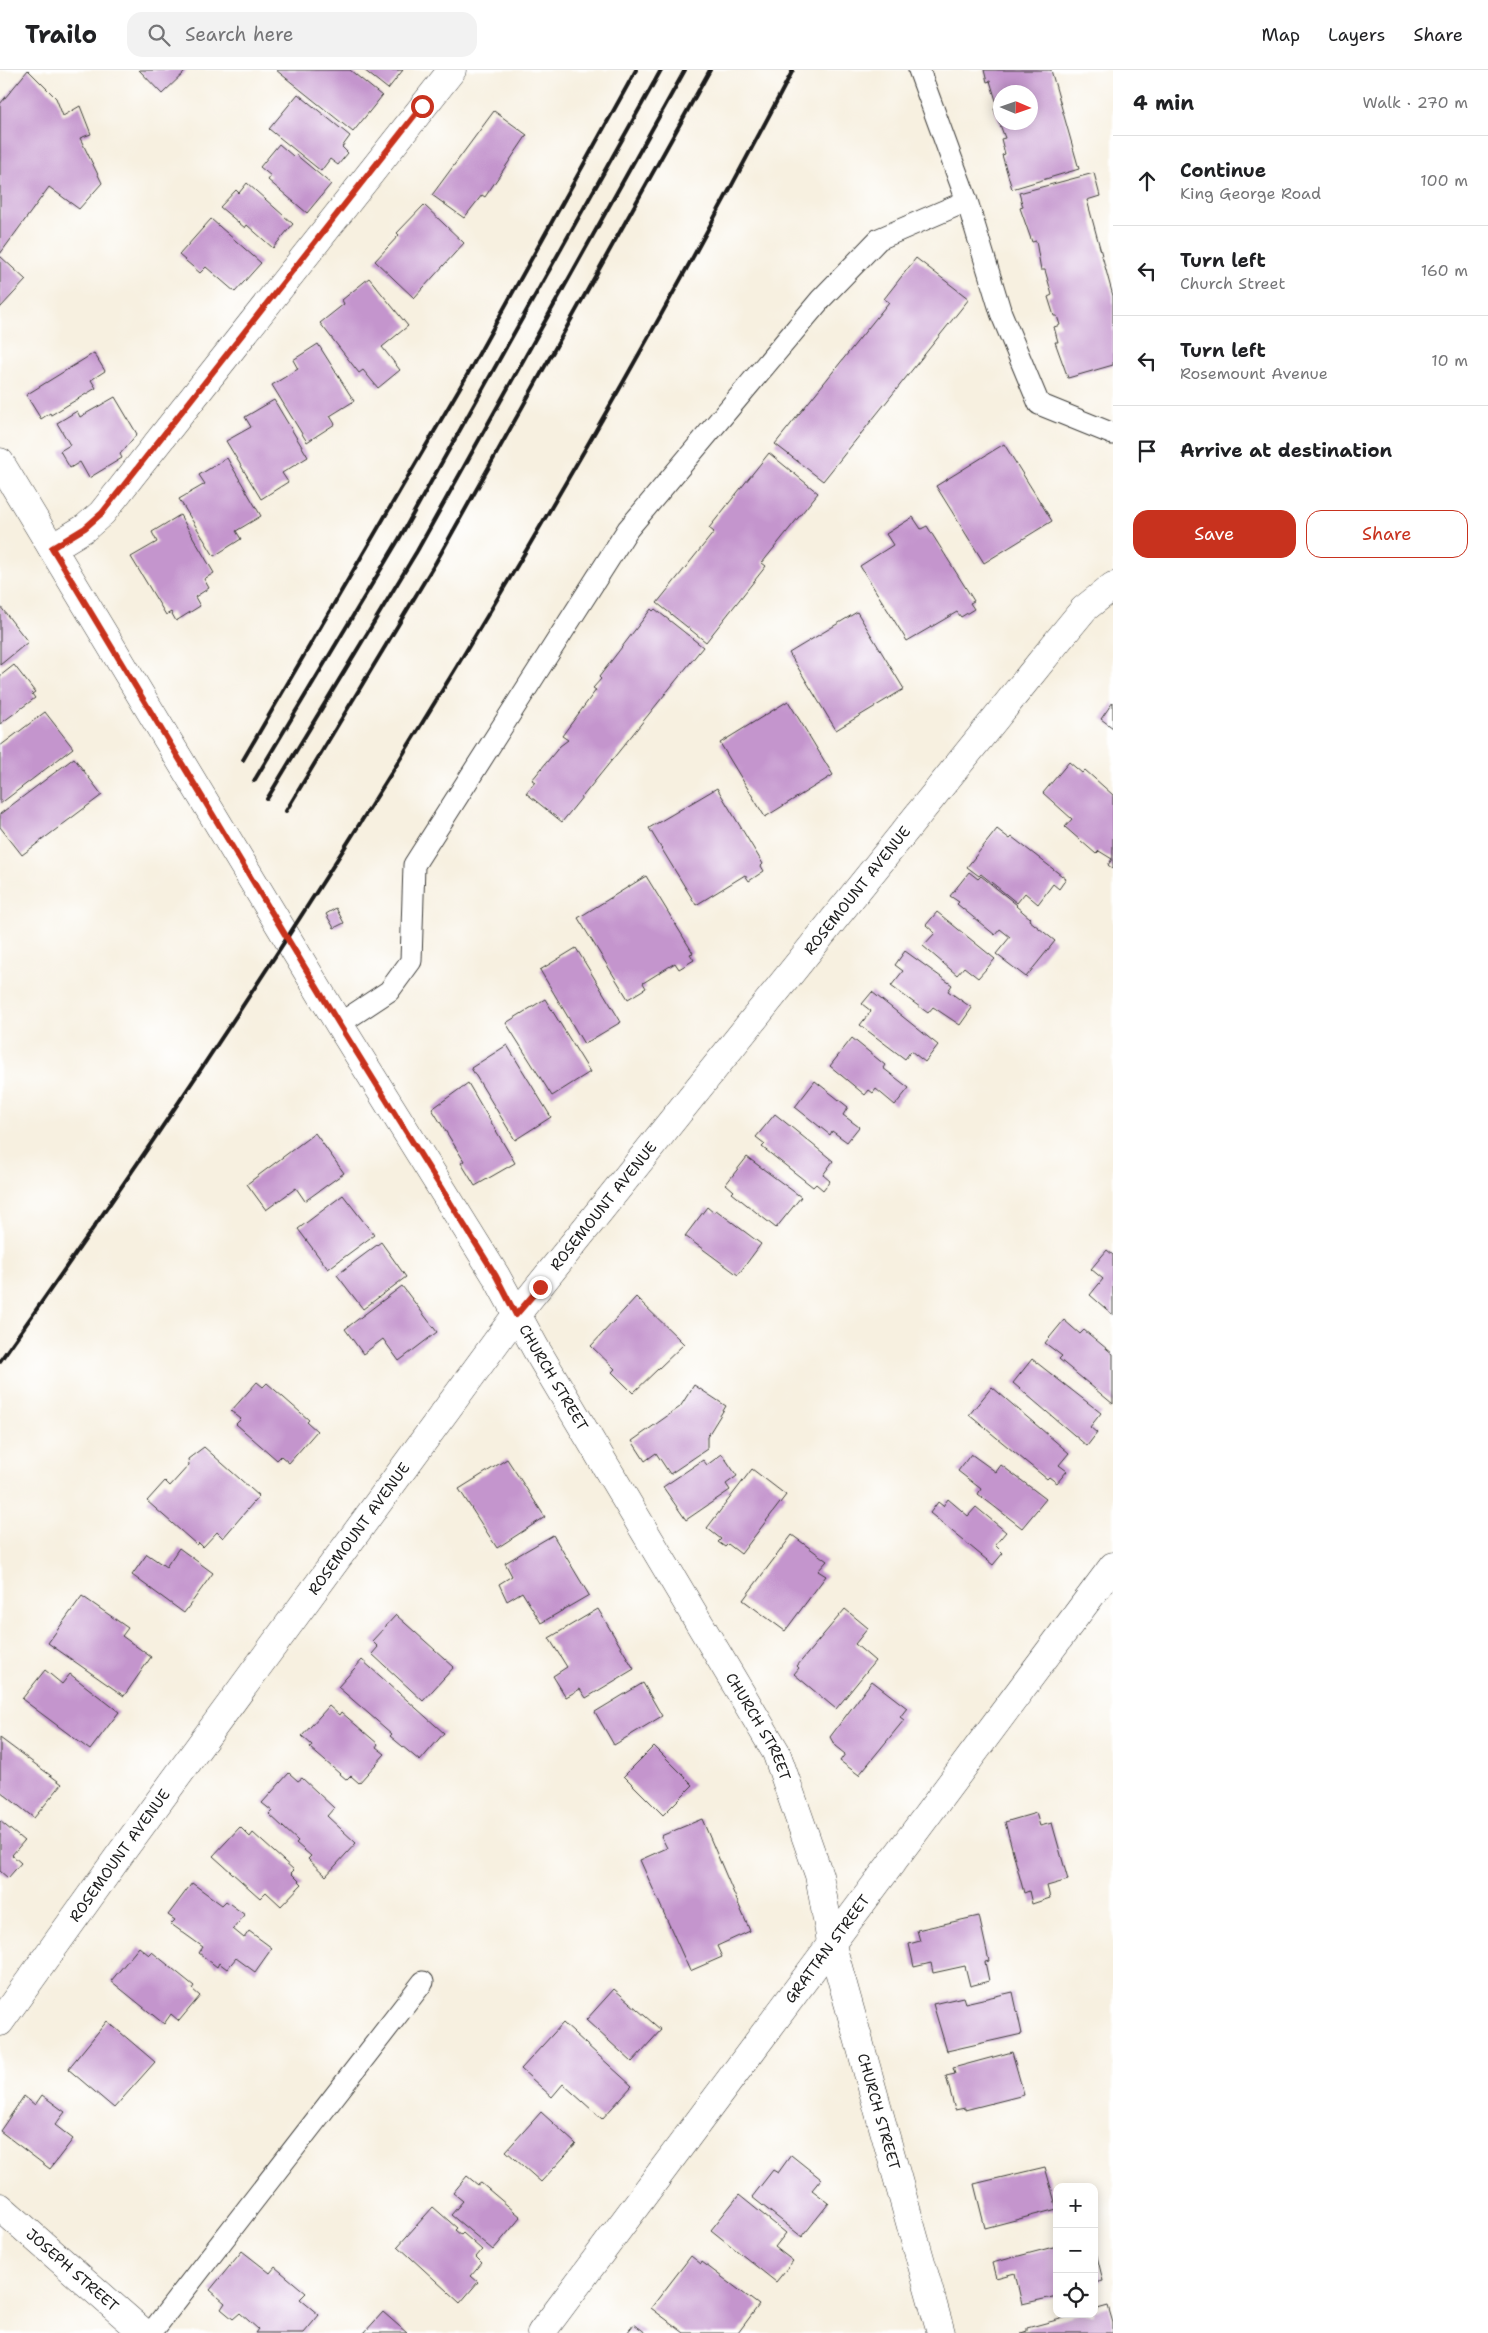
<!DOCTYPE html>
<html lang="en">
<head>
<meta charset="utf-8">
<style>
  :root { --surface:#fff; --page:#f2f2f2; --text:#202124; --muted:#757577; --line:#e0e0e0; --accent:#c8321e }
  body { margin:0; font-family:"Shantell Sans",sans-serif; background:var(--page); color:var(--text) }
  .controls { position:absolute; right:15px; bottom:15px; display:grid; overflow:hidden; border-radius:10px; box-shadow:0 2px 12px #0003 }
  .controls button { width:45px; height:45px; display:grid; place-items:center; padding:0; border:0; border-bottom:1px solid var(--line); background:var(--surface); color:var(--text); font:25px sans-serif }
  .compass { position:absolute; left:993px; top:15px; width:45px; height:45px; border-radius:50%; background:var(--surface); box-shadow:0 2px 12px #0003; rotate:92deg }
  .stop { position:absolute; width:15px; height:15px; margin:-11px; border:4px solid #c8321e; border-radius:50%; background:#fff }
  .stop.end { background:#c8321e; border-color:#fff; box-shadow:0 1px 5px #0008 }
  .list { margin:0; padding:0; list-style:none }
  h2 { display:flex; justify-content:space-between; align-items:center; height:65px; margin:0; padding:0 20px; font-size:21px }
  h2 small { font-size:16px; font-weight:400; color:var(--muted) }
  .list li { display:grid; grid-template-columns:32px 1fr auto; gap:15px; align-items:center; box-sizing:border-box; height:90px; padding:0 20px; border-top:1px solid var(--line) }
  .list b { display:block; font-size:19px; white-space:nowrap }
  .list p { margin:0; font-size:16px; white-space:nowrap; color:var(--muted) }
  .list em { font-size:16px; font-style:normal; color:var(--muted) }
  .actions { display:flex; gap:10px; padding:15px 20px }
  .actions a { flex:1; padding:11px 0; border:1px solid var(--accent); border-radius:15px; text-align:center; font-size:18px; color:var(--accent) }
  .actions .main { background:var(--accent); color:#fff }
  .icon { flex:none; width:28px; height:28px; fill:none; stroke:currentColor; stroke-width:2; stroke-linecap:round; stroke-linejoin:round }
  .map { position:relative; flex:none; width:1113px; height:2263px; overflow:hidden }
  header { display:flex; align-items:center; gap:30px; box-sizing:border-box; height:70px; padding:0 25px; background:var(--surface); border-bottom:1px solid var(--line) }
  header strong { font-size:24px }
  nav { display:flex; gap:28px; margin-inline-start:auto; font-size:18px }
  .search { width:350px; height:45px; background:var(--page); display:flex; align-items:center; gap:12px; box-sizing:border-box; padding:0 18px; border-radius:15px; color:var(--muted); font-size:19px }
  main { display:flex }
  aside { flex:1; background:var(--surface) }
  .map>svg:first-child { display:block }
</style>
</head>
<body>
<header>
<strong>Trailo</strong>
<div class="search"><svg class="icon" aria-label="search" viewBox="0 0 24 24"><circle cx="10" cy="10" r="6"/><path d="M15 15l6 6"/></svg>Search here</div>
<nav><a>Map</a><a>Layers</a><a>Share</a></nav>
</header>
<main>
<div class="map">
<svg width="1113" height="2263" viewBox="0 0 1113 2263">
  <rect width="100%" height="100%" fill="#fff"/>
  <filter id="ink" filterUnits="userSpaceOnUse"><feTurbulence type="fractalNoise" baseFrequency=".02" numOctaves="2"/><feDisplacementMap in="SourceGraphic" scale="10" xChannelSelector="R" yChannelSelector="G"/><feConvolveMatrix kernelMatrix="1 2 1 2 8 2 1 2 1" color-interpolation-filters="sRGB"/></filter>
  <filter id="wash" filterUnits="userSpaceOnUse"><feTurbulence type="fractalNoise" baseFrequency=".0096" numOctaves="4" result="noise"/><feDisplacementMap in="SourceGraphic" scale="20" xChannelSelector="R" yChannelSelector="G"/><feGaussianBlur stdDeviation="1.12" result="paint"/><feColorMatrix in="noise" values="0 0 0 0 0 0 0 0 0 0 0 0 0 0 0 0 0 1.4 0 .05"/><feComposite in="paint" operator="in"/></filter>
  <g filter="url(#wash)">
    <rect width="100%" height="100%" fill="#f7f0e0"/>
    <g id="blocks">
      <!-- building -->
      <path fill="#c495cd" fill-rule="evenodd" d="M 28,0 L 56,28 L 63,46 L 80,36 L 91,64 L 80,68 L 102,113 L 79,139 L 49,117 L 0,184 L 0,34 Z
        M 139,0 L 187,0 L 162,24 Z
        M 276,0 L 350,0 L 382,26 L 353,62 Z
        M 364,0 L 403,0 L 388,19 Z
        M 984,0 L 1051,0 L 1079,99 L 1012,119 L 1002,85 L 1005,84 L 1001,69 L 1005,68 L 994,39 L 998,37 L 990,11 L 987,12 ZM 1001,22 L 1030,22 L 1030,52 L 1001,52 Z
        M 298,24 L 350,66 L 342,77 L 348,83 L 338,95 L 330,89 L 321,101 L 269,59 Z
        M 494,41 L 527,65 L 485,127 L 482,125 L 464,148 L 432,125 Z
        M 279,74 L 293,86 L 295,84 L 331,114 L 307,143 L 268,110 L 271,106 L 260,97 Z
        M 1094,103 L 1100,126 L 1087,130 L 1113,226 L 1113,295 L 1068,308 L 1055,272 L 1058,272 L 1054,257 L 1060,255 L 1057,246 L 1054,246 L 1048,227 L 1052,225 L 1045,200 L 1041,200 L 1036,171 L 1032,172 L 1020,138 L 1023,137 L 1019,123 Z
        M 247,113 L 293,154 L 273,178 L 247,155 L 245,158 L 220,137 L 236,120 L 239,123 Z
        M 424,135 L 464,173 L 414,228 L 375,191 L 399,165 L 397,163 Z
        M 211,149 L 261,193 L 235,222 L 206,197 L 200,203 L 179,185 Z
        M 0,186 L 26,210 L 0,238 Z
        M 916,188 L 969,229 L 823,411 L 775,374 L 889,232 L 884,229 Z
        M 369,208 L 408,256 L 382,277 L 400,300 L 378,318 L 363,300 L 359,303 L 320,253 L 344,234 L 342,230 Z
        M 318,274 L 354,331 L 330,346 L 335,354 L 307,372 L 272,315 L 298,299 L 293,290 Z
        M 94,283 L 105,301 L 91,310 L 96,318 L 51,345 L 50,343 L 41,349 L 26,325 Z
        M 115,327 L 137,364 L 120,384 L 122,388 L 89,408 L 80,392 L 70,398 L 60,381 L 70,375 L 57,353 L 77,341 L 80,347 Z
        M 274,330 L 308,387 L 282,403 L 288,412 L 261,429 L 226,371 L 251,357 L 245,347 Z
        M 1004,374 L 1052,451 L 984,493 L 936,416 Z
        M 769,383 L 818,423 L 762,493 L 766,496 L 706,572 L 657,533 L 714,462 L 709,458 Z
        M 227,388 L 261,446 L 236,461 L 241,469 L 214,486 L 179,429 L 205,414 L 199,405 Z
        M 180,445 L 214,503 L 204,509 L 209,518 L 195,527 L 200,536 L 176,551 L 171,542 L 166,545 L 131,487 L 157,472 L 152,462 Z
        M 913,447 L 921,459 L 927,456 L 974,531 L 970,533 L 974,539 L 961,547 L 957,542 L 907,571 L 860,496 L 893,475 L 886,464 Z
        M 0,536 L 28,572 L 0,595 Z
        M 651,539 L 653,541 L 655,539 L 703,577 L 562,752 L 526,723 L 535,712 L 532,710 L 560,676 L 568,670 L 562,666 L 596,620 L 593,618 L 601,609 L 599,607 Z
        M 857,542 L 904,619 L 836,660 L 789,583 Z
        M 14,595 L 35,622 L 32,624 L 35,628 L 0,654 L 0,606 Z
        M 788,631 L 833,705 L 765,747 L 720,673 Z
        M 1113,632 L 1113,658 L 1101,649 Z
        M 45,642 L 73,678 L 0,734 L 0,676 Z
        M 74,688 L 102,725 L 22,785 L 0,757 L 0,744 Z
        M 1069,692 L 1082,703 L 1085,700 L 1113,725 L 1113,799 L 1108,795 L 1112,789 L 1099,781 L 1096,784 L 1065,757 L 1072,749 L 1043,723 Z
        M 717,718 L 763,794 L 761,796 L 764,801 L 749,811 L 745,805 L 696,835 L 649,758 Z
        M 997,759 L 1010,769 L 1012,767 L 1066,809 L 1059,819 L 1053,814 L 1038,834 L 1025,823 L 1017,833 L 981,804 L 979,806 L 967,797 Z
        M 969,802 L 978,809 L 981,806 L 1017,835 L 1016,836 L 1030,848 L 1029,850 L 1055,871 L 1026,907 L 996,884 L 1010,867 L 1000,859 L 995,865 L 957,834 L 959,832 L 950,826 Z
        M 646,806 L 693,883 L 690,884 L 694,890 L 679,899 L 675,893 L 643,913 L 646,918 L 628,929 L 578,848 Z
        M 336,838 L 344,853 L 334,858 L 326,844 Z
        M 937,842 L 995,889 L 978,908 L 964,897 L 957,905 L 923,876 L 935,863 L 926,855 Z
        M 576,878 L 621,952 L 584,974 L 540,900 Z
        M 905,881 L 952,915 L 948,921 L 972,938 L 960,955 L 933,937 L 928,943 L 891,916 L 903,901 L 895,895 Z
        M 872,922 L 938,975 L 925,992 L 911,981 L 905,989 L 860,955 L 871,941 L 862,934 Z
        M 545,929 L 590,1002 L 552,1026 L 506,953 Z
        M 852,968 L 885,995 L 883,998 L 909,1018 L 895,1035 L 876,1019 L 873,1023 L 869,1020 L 865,1025 L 830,996 Z
        M 507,975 L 551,1047 L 515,1070 L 471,998 Z
        M 815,1011 L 848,1037 L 843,1045 L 859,1057 L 847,1072 L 832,1061 L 830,1065 L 795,1037 Z
        M 468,1013 L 515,1093 L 475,1116 L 461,1093 L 464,1091 L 432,1039 Z
        M 775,1044 L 833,1091 L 823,1105 L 830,1111 L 823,1120 L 816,1114 L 813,1117 L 762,1077 L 765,1074 L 756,1067 Z
        M 315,1063 L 344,1103 L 305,1131 L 296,1118 L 266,1140 L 247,1114 Z
        M 747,1087 L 801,1127 L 776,1158 L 732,1123 L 734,1121 L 726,1114 Z
        M 343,1125 L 374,1165 L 328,1199 L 298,1159 Z
        M 707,1137 L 714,1143 L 716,1140 L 761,1174 L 738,1205 L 685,1166 Z
        M 381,1172 L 406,1207 L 363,1239 L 337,1205 Z
        M 1107,1180 L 1113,1185 L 1113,1245 L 1090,1225 L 1103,1209 L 1091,1199 Z
        M 402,1216 L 437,1262 L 399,1291 L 383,1269 L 363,1284 L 345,1259 Z
        M 636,1227 L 684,1274 L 633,1323 L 612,1302 L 615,1299 L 591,1276 Z
        M 1064,1250 L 1080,1264 L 1084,1260 L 1113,1284 L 1113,1334 L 1059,1289 L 1062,1286 L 1045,1273 Z
        M 1032,1289 L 1101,1343 L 1090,1357 L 1097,1363 L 1087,1376 L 1013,1313 Z
        M 257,1312 L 263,1317 L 267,1313 L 309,1350 L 307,1352 L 317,1361 L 289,1393 L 281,1386 L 277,1390 L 236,1354 L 241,1349 L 231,1341 Z
        M 694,1315 L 726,1336 L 707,1367 L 707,1379 L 670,1404 L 656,1383 L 645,1391 L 632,1371 L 680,1337 Z
        M 992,1317 L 1069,1383 L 1059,1395 L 1067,1401 L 1057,1413 L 1049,1407 L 1047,1409 L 969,1345 Z
        M 204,1377 L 259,1426 L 223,1468 L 217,1462 L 203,1477 L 199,1473 L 197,1475 L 147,1431 L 165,1411 L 170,1416 L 189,1395 L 188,1389 Z
        M 722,1384 L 737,1406 L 726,1414 L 730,1420 L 686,1450 L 663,1417 L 703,1390 L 707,1395 Z
        M 971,1384 L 996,1402 L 1001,1395 L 1046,1429 L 1022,1458 L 978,1424 L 981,1419 L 958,1401 Z
        M 507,1389 L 545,1447 L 497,1478 L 459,1419 Z
        M 752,1399 L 786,1425 L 741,1484 L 728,1474 L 725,1477 L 718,1472 L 721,1469 L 707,1458 Z
        M 948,1429 L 968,1446 L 976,1437 L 1006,1462 L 995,1475 L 1003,1483 L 993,1495 L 930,1443 L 938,1432 L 943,1436 Z
        M 553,1465 L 589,1525 L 541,1553 L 522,1522 L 507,1531 L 499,1514 L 512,1506 L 505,1493 Z
        M 792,1465 L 827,1491 L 818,1501 L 826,1506 L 785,1561 L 743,1530 Z
        M 179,1478 L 213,1503 L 184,1543 L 132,1505 L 147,1484 L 166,1497 Z
        M 82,1526 L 128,1558 L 122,1566 L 151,1587 L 124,1626 L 48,1573 Z
        M 598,1539 L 634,1599 L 586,1628 L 580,1619 L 566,1627 L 553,1606 L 567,1597 L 549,1568 Z
        M 845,1539 L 868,1558 L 855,1574 L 875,1591 L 836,1639 L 794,1604 L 799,1598 L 797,1596 Z
        M 396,1545 L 454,1597 L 423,1631 L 372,1584 L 378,1577 L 372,1571 Z
        M 362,1590 L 444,1663 L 420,1691 L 390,1666 L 392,1664 L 338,1617 Z
        M 45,1600 L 62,1614 L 70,1604 L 119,1642 L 90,1680 L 22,1629 Z
        M 872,1611 L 907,1638 L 900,1647 L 904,1650 L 859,1705 L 840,1691 L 845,1684 L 835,1676 L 830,1667 Z
        M 643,1613 L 662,1646 L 614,1675 L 595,1642 Z
        M 329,1636 L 339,1645 L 341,1642 L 378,1674 L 376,1677 L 385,1684 L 359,1713 L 351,1706 L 347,1710 L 310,1678 L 312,1675 L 302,1666 Z
        M 0,1668 L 62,1714 L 34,1748 L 0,1721 Z
        M 654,1676 L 693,1715 L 663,1745 L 624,1706 Z
        M 289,1703 L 298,1711 L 302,1708 L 334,1738 L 327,1746 L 356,1773 L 326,1806 L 308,1789 L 311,1786 L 296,1773 L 298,1771 L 269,1744 L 272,1741 L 262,1733 Z
        M 1036,1743 L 1040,1756 L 1052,1753 L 1068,1810 L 1047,1816 L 1050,1828 L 1032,1834 L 1029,1821 L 1024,1823 L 1005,1752 Z
        M 702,1749 L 750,1861 L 717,1876 L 722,1887 L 690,1901 L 640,1790 L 667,1778 L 661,1766 Z
        M 0,1751 L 24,1771 L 12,1785 L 21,1793 L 8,1808 L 0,1801 Z
        M 240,1757 L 250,1767 L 253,1763 L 294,1800 L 291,1803 L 302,1814 L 281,1836 L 266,1822 L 260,1828 L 213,1786 Z
        M 192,1813 L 222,1835 L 226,1831 L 245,1845 L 233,1859 L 244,1868 L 249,1861 L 272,1878 L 255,1902 L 236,1888 L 227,1899 L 219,1893 L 217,1897 L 199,1883 L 203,1877 L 171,1854 L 175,1850 L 168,1845 Z
        M 979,1846 L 989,1891 L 985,1892 L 989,1911 L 970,1916 L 965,1896 L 933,1903 L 931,1893 L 914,1897 L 909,1874 L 920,1871 L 917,1860 Z
        M 139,1877 L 149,1885 L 152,1882 L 194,1916 L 192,1919 L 200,1926 L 179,1951 L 171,1944 L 164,1954 L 111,1911 Z
        M 614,1919 L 661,1960 L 632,1992 L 586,1950 Z
        M 1013,1922 L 1022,1964 L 947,1981 L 933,1934 L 963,1927 L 965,1933 Z
        M 107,1951 L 155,1992 L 114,2038 L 68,1999 Z
        M 563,1953 L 632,2016 L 602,2049 L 563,2014 L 552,2027 L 521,1999 Z
        M 1012,1982 L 1024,2025 L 965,2040 L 965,2038 L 955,2040 L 946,2006 L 955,2004 L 953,1998 Z
        M 42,2025 L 65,2042 L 55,2055 L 73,2069 L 50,2099 L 0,2061 L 24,2026 L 35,2035 Z
        M 541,2042 L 576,2074 L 541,2112 L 506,2081 Z
        M 791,2085 L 821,2109 L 812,2120 L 829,2133 L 802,2167 L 752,2127 L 773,2100 L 778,2103 Z
        M 1045,2097 L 1057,2139 L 985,2158 L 974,2114 Z
        M 467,2106 L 478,2115 L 481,2113 L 521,2147 L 493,2180 L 451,2145 L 463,2131 L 453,2123 Z
        M 739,2125 L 786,2163 L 775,2177 L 793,2191 L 776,2212 L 711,2160 Z
        M 433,2137 L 457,2158 L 455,2160 L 461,2165 L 463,2163 L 482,2180 L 476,2187 L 482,2193 L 471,2206 L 478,2212 L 460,2233 L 398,2176 Z
        M 1057,2176 L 1057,2226 L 1022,2234 L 1015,2203 L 996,2208 L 992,2193 Z
        M 242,2181 L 270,2203 L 275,2197 L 306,2223 L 300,2229 L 319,2245 L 304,2263 L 255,2263 L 258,2259 L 240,2243 L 233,2249 L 221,2239 L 225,2233 L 210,2220 Z
        M 1094,2182 L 1096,2182 L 1103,2211 L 1094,2213 Z
        M 691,2186 L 701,2194 L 702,2192 L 759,2235 L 738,2263 L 684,2263 L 651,2238 Z
        M 1108,2236 L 1113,2253 L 1113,2263 L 1021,2263 L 1027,2261 L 1027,2258 L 1079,2244 L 1094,2244 L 1094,2240 Z
        M 383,2242 L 407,2263 L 364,2263 Z
        M 634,2254 L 646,2263 L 627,2263 Z"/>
    </g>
  </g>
  <g filter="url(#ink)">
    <use href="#blocks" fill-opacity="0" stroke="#3d3c39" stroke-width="1"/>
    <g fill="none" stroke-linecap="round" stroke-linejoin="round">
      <defs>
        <path id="service" d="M 919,0 L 967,131 L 1001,243 L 1039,334 L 1113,364
          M 339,954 L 389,921 L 411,891 L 414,795 L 628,459 L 821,229 L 879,169 L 967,131
          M 151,2263 L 423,1912"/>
        <g id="minor">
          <path d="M 52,478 L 85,458 L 102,443 L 452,0"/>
          <path id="s1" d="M 0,1952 L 121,1783 L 516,1245 L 1056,573 L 1084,539 L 1113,516"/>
          <path id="s2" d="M 0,2137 L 144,2263"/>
          <path id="s3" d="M 541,2263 L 1113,1496"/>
        </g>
        <g id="tertiary">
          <path id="s4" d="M 0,392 L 339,954 L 496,1206 L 536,1279 L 776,1682 L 819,1805 L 831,1872 L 941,2263"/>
        </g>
      </defs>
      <!-- service casing -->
      <use href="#service" stroke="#3d3c39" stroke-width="23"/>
      <!-- minor casing -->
      <use href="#minor" stroke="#3d3c39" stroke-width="29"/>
      <!-- tertiary casing -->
      <use href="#tertiary" stroke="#3d3c39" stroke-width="29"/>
      <!-- service -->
      <use href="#service" stroke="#fff" stroke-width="21"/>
      <!-- minor -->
      <use href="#minor" stroke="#fff" stroke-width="28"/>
      <!-- tertiary -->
      <use href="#tertiary" stroke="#fff" stroke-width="28"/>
      <!-- rail -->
      <path stroke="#1c1c1c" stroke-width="4" d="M 243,690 L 466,307 L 636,0
        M 254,711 L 399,469 L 661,0
        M 267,729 L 417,481 L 685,0
        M 286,741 L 436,492 L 710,0
        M 0,1291 C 293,879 559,448 793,0"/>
    </g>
  </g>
  <g fill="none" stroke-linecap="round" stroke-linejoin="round" filter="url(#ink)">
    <!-- route -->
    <path stroke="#c8321e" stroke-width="6" d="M 422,36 L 102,443 L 85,458 L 52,478 L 339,954 L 496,1206 L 516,1245 L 540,1217"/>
  </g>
  <g text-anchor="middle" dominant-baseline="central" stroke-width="5" stroke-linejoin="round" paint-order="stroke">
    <!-- street labels -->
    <g font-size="15" fill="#1c1c1c" stroke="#fff">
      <text stroke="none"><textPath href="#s1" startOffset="1420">ROSEMOUNT AVENUE</textPath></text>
      <text stroke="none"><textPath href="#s1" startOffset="1015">ROSEMOUNT AVENUE</textPath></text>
      <text stroke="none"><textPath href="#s4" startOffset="1070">CHURCH STREET</textPath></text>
      <text stroke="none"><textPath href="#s1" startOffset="610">ROSEMOUNT AVENUE</textPath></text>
      <text stroke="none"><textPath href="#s4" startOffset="1475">CHURCH STREET</textPath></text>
      <text stroke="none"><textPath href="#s1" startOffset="205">ROSEMOUNT AVENUE</textPath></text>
      <text stroke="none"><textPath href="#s3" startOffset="479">GRATTAN STREET</textPath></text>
      <text stroke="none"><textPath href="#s4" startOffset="1880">CHURCH STREET</textPath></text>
      <text stroke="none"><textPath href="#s2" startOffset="96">JOSEPH STREET</textPath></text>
    </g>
  </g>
</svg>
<div class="controls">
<button>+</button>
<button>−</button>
<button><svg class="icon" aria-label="locate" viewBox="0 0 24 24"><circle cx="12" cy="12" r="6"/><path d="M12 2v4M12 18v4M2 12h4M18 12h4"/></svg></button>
</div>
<svg class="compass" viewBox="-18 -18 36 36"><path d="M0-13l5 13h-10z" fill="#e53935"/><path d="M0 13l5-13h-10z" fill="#757577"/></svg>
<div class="stop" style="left:422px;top:36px"></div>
<div class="stop end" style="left:540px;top:1217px"></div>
</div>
<aside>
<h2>4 min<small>Walk · 270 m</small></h2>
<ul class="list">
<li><svg class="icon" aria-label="ahead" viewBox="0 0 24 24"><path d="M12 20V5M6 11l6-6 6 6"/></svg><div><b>Continue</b><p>King George Road</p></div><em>100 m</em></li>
<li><svg class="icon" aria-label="left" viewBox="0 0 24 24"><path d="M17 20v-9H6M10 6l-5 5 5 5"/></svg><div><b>Turn left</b><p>Church Street</p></div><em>160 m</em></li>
<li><svg class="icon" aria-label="left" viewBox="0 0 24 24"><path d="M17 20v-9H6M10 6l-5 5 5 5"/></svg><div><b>Turn left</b><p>Rosemount Avenue</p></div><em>10 m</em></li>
<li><svg class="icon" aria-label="arrive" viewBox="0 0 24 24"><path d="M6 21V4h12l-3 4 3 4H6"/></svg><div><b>Arrive at destination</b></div></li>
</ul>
<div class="actions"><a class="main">Save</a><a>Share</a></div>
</aside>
</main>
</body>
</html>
